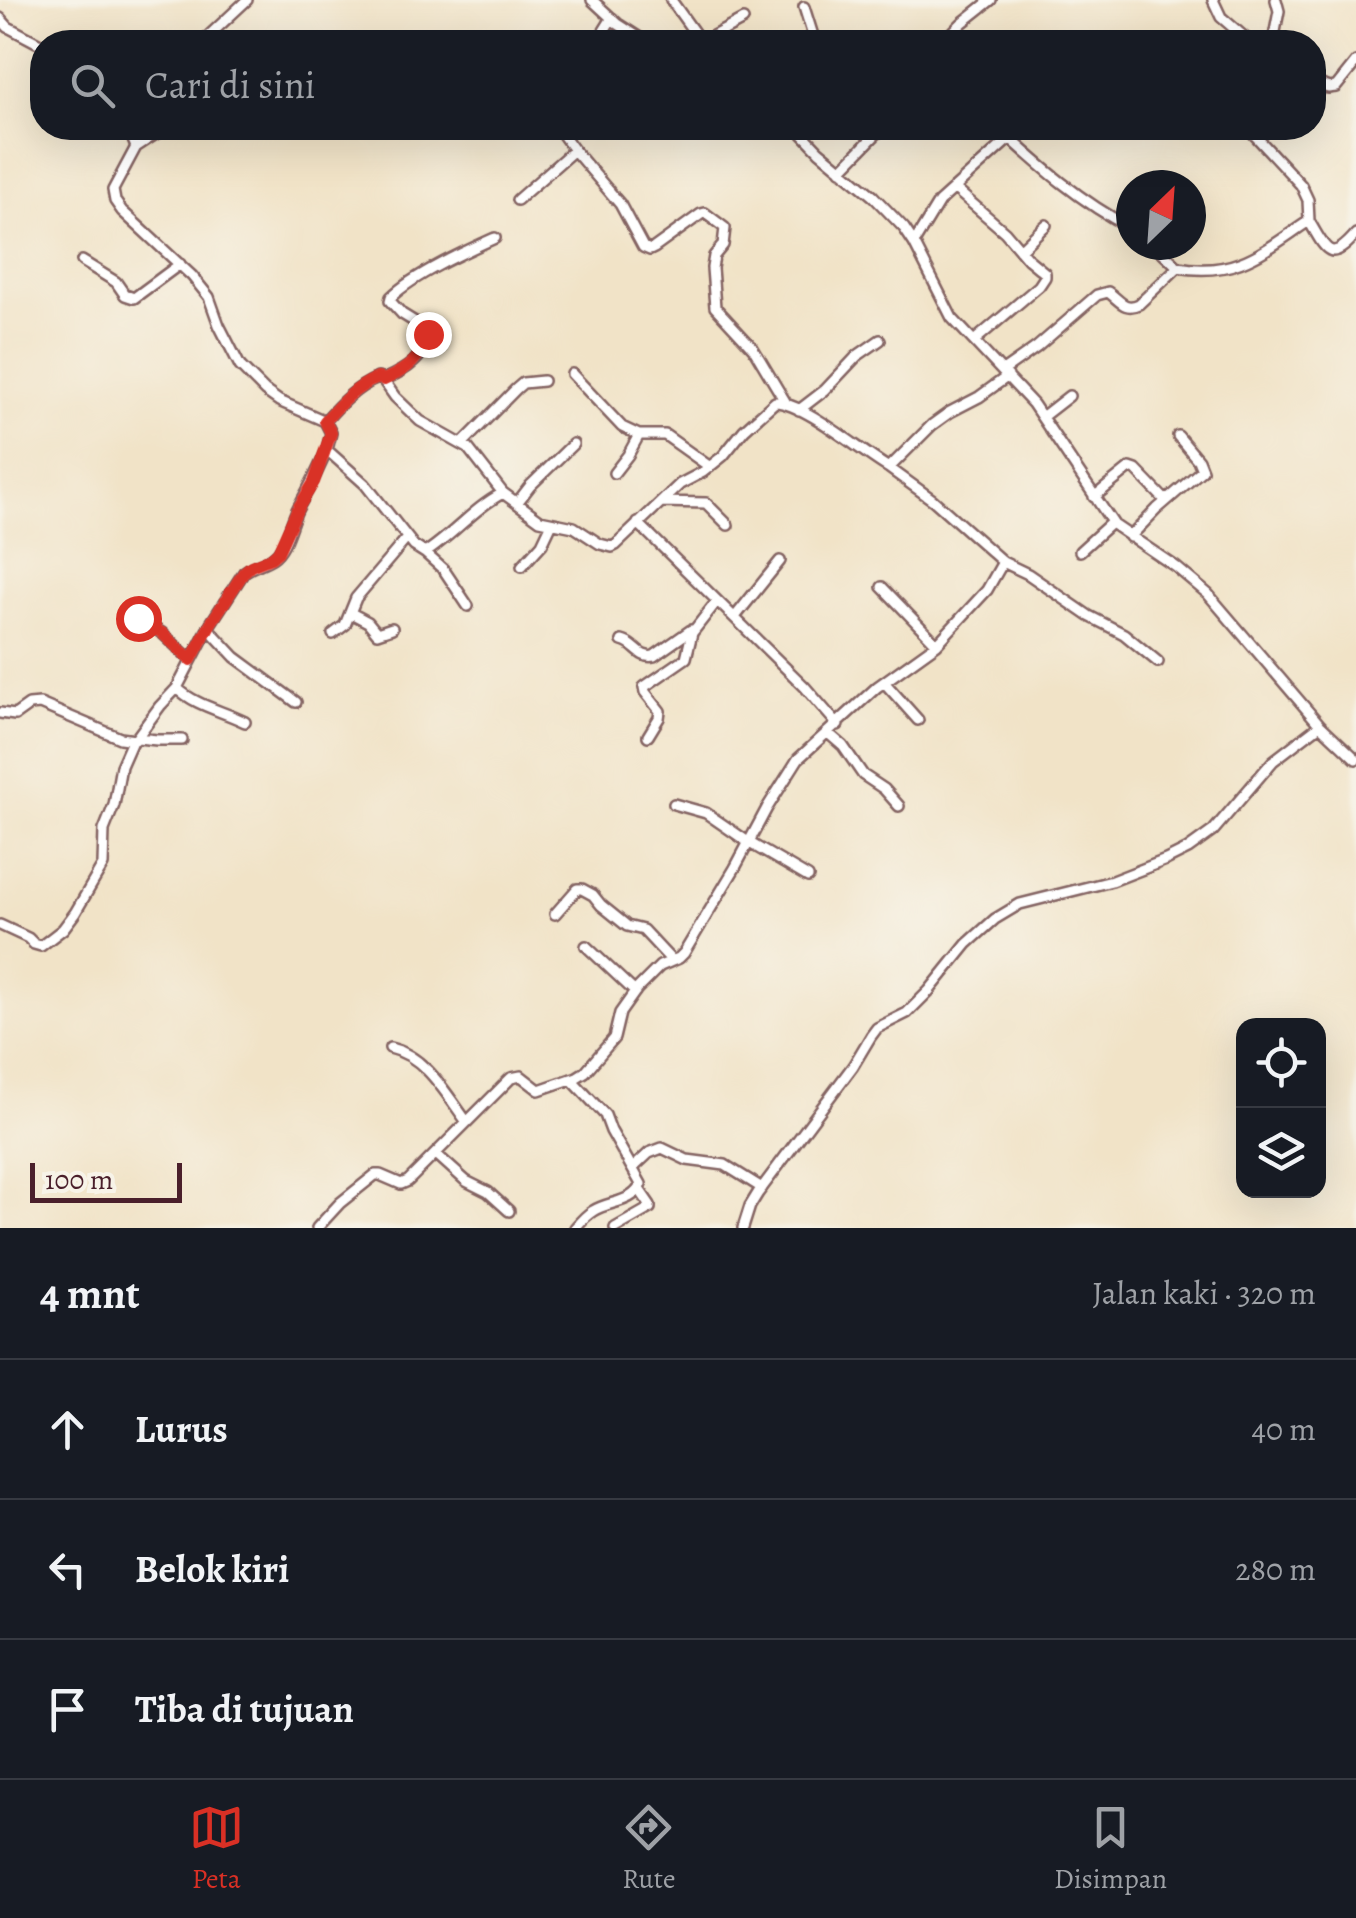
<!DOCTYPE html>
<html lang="id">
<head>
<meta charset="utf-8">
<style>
  :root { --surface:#171b24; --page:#242831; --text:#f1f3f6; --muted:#9ea1a6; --line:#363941; --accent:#d93025 }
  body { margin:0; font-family:Alegreya,serif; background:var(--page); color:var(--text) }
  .controls { position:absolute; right:30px; bottom:30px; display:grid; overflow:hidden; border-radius:20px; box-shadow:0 10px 40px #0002 }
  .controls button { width:90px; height:90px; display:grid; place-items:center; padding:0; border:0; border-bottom:2px solid var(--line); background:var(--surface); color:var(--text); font:50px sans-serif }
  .compass { position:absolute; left:1116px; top:170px; width:90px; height:90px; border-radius:50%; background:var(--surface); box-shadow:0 10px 40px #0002; rotate:25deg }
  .scale { position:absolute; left:30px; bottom:25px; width:152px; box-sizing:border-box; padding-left:10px; border:5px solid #4a1f2b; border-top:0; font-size:28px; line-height:35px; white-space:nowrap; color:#4a1f2b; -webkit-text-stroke:8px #f7f3e8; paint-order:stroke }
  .stop { position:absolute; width:30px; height:30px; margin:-22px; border:8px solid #d93025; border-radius:50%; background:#fff }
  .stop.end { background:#d93025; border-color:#fff; box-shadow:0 2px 10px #0008 }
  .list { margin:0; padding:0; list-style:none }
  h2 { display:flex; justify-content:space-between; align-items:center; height:130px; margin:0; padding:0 40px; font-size:42px }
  h2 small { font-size:32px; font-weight:400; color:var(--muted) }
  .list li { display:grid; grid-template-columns:65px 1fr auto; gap:30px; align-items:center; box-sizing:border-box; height:140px; padding:0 40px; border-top:2px solid var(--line) }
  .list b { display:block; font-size:38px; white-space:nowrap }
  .list em { font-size:32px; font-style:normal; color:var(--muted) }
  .icon { flex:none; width:55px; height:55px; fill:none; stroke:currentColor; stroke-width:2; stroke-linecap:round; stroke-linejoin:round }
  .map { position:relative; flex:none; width:1356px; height:1228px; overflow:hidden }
  .search { position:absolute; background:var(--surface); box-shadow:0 10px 40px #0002; left:30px; right:30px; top:30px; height:110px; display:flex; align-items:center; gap:25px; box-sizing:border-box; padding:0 35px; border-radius:40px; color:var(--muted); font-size:38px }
  .sheet { height:550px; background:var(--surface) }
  nav { display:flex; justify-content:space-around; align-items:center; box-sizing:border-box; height:140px; border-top:2px solid var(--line); background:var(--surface); font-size:28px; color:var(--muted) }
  nav a { display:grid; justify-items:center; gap:5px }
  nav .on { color:var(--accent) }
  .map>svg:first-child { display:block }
</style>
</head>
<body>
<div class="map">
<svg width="1356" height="1228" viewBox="0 0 1356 1228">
  <rect width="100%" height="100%" fill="#f7f3e8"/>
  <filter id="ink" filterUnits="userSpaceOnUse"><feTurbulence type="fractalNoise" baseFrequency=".01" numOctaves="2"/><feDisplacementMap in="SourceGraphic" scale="20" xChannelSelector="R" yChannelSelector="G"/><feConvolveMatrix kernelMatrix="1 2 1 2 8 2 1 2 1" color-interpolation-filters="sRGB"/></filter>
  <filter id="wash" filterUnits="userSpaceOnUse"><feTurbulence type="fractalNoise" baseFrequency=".0048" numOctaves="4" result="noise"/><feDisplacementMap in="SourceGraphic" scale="40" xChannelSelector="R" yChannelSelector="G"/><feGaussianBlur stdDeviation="2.25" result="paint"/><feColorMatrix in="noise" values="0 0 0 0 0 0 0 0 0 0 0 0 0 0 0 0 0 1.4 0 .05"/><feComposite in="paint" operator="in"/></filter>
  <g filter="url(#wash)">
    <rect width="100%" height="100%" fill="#f1e3c7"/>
  </g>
  <g filter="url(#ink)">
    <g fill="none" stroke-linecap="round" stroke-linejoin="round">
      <defs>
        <path id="street" d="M 592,0 L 618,24 L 646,42
          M 671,0 L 701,42
          M 1213,0 L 1221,17 L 1250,42
          M 804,7 L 815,42
          M 0,18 L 8,27 L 42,45
          M 202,42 L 247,0
          M 597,42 L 612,18
          M 702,42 L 743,20
          M 943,42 L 962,23 L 991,0
          M 1273,42 L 1279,11 L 1276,0
          M 1314,81 L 1328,88 L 1336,87 L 1356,62
          M 1314,100 L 1322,86
          M 123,128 L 131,135 L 136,147 L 113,190 L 115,201 L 122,211 L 192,276 L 209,297 L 219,325 L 240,366 L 265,391 L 279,401 L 325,421 L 331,433 L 327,450 L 365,484 L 414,546 L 425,553 C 453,535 474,508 503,493 L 540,520 L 574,527 L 600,544 L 612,547 L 616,545 L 680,484 L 703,472 L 723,456 L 744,430 L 775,402 C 805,403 861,452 889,468 L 932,425 L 950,412 L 979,397 L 1008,376
          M 558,128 L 574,150
          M 797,128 L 819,151 L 873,196 L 904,228 L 914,243 L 952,318 L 1033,404 L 1114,525 L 1176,567 L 1208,594 L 1320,725 L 1356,759
          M 999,128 C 1040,166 1081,202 1131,228
          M 136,147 L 165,128
          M 841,170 L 882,128
          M 954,188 L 1005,232 L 1028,259 L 1045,273 L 1045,277 L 1039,286 L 974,341
          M 517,200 L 574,150 L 620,204 L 643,247 L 650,250 L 654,248 L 701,214 L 705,213 L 725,228 L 723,245 L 714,256 L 712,268 L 715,307 L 753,348 L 786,403
          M 1309,221 C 1326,249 1329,265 1356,234
          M 914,243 L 939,202 L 1010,138
          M 1155,245 L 1178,267 C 1236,278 1265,250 1309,221 L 1308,200 L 1301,185 L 1248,128
          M 1020,250 L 1046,225
          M 82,261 L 116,282 L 125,295 L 134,298 L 180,264
          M 1003,371 L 1037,347 L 1097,295 L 1108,292 C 1120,300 1124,311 1139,304 L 1178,267
          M 572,374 L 622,427 L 639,435 L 665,435 L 710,467
          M 383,380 L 395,397 L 420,421 L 468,448 L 503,493
          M 799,410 L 825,390 L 857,356 L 880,340
          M 1042,417 L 1069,396
          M 325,421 C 340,404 356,387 378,378 L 383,380 C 406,370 428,357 428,330 L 402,314 L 390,301 L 391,297 C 415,274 464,252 495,238
          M 462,444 L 516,389 L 523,383 L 543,381
          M 614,473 L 628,455 L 639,435
          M 1094,497 L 1130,468 L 1136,470 L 1166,501
          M 661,502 L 706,503 L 728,525
          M 517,503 L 530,486 L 573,444
          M 638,523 L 805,687 L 838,725
          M 1130,537 L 1157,509 L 1202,470 L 1198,460 L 1178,436
          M 1080,551 L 1112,522
          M 425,553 L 444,570 L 468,606
          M 1003,562 L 1028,574 L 1089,616 L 1124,634 L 1158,662
          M 522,566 L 542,544 L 552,523
          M 882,587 L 937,644
          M 351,613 L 368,622 L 377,633 L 392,628
          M 735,617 L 780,561
          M 138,619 L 162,633 L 191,660
          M 208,628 L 235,657 L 296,702
          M 333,634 L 345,625 L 356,598 L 407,538
          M 622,641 C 636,644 639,659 654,656 L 691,630
          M 884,682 L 918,720
          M 177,688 C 196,706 221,710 245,722
          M 0,713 L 15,715 L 29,705 L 40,704 L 120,738 L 135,740 L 160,706 L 177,688 L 211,623 L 244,572 C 253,565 263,564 272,558 C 287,548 290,523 298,508 C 309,488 318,471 327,450
          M 828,733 L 843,746 L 863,775 L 884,789 L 899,806
          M 648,736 L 659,718 L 660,711 L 645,692 L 644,687 L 686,658 L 692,633 L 717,601
          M 138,738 L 157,740 L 182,740
          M 674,804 L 706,813 L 748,842 L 808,877
          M 555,914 L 577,889 L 582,889 L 593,895 L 601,905 L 627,926 L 643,930 L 672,961
          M 0,925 L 28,938 L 34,944 L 41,946 L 63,929 L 75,913 L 103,865 L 104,830 L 114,805 L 121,766 L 132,741
          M 586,946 L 635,992
          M 390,1048 C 426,1056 446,1094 467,1122
          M 571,1079 L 605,1115 L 611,1131 L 641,1184 C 634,1203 608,1201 593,1211 C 586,1215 580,1222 575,1228
          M 436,1154 L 466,1181 L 488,1192 L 509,1211
          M 633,1168 L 649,1153 L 662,1148 L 687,1160 L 725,1165 L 762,1188
          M 317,1228 L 340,1203 L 375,1175 L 380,1175 L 401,1184 L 408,1181 L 511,1078 L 521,1076 L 539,1090 L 577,1077 L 585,1072 L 614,1038 L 620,1013 L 637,989 L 660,966 L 679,958 L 684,953 L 735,868 L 767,808 L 798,759 L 877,687 L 937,644 L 987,590 L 1003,562 L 933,500 L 889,468
          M 615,1228 L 650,1208 L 650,1205 L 639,1189
          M 743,1228 L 750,1206 L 758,1193 L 853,1066 L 871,1036 L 877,1028 L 907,1013 L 929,991 L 967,944 L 995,919 L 1020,904 L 1112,881 L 1166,860 L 1188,849 L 1213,831 L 1273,761 L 1320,725"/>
      </defs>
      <!-- street casing -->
      <use href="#street" stroke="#846462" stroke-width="14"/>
      <!-- street -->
      <use href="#street" stroke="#fff" stroke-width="9"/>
    </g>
  </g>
  <g fill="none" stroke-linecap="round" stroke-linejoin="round" filter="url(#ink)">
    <!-- route -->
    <path stroke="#d93025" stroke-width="12" d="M 138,618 L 162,633 L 191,660 L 211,623 L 244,572 L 251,566 L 271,558 L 278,552 L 297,510 L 314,482 L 331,433 L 325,421 C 340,404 356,386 378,378 L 384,380 C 406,370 422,359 428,334"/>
  </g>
</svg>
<div class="controls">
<button><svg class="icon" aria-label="locate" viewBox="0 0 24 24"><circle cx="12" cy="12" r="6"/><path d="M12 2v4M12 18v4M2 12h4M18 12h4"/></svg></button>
<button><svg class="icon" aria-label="layers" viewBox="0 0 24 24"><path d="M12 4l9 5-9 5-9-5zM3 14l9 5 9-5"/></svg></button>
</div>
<svg class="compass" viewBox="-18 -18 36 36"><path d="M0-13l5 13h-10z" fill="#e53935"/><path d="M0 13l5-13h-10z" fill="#9ea1a6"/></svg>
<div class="scale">100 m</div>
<div class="stop" style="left:138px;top:618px"></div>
<div class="stop end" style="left:428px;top:334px"></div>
<div class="search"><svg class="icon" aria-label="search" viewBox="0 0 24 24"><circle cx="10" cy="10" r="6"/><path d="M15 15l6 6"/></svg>Cari di sini</div>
</div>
<section class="sheet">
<h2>4 mnt<small>Jalan kaki · 320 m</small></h2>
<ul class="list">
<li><svg class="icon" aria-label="ahead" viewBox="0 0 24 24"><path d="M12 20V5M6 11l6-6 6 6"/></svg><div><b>Lurus</b></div><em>40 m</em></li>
<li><svg class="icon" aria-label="left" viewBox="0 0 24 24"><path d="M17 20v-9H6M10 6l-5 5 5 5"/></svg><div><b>Belok kiri</b></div><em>280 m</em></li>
<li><svg class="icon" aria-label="arrive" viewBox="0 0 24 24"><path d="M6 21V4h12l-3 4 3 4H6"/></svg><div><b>Tiba di tujuan</b></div></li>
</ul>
</section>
<nav>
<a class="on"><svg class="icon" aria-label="map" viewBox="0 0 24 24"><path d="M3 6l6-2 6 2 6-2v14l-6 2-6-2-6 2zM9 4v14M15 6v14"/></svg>Peta</a>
<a><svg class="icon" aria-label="directions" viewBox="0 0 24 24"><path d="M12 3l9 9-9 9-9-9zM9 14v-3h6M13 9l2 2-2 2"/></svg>Rute</a>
<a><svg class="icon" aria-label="saved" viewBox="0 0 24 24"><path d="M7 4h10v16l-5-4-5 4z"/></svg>Disimpan</a>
</nav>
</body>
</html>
